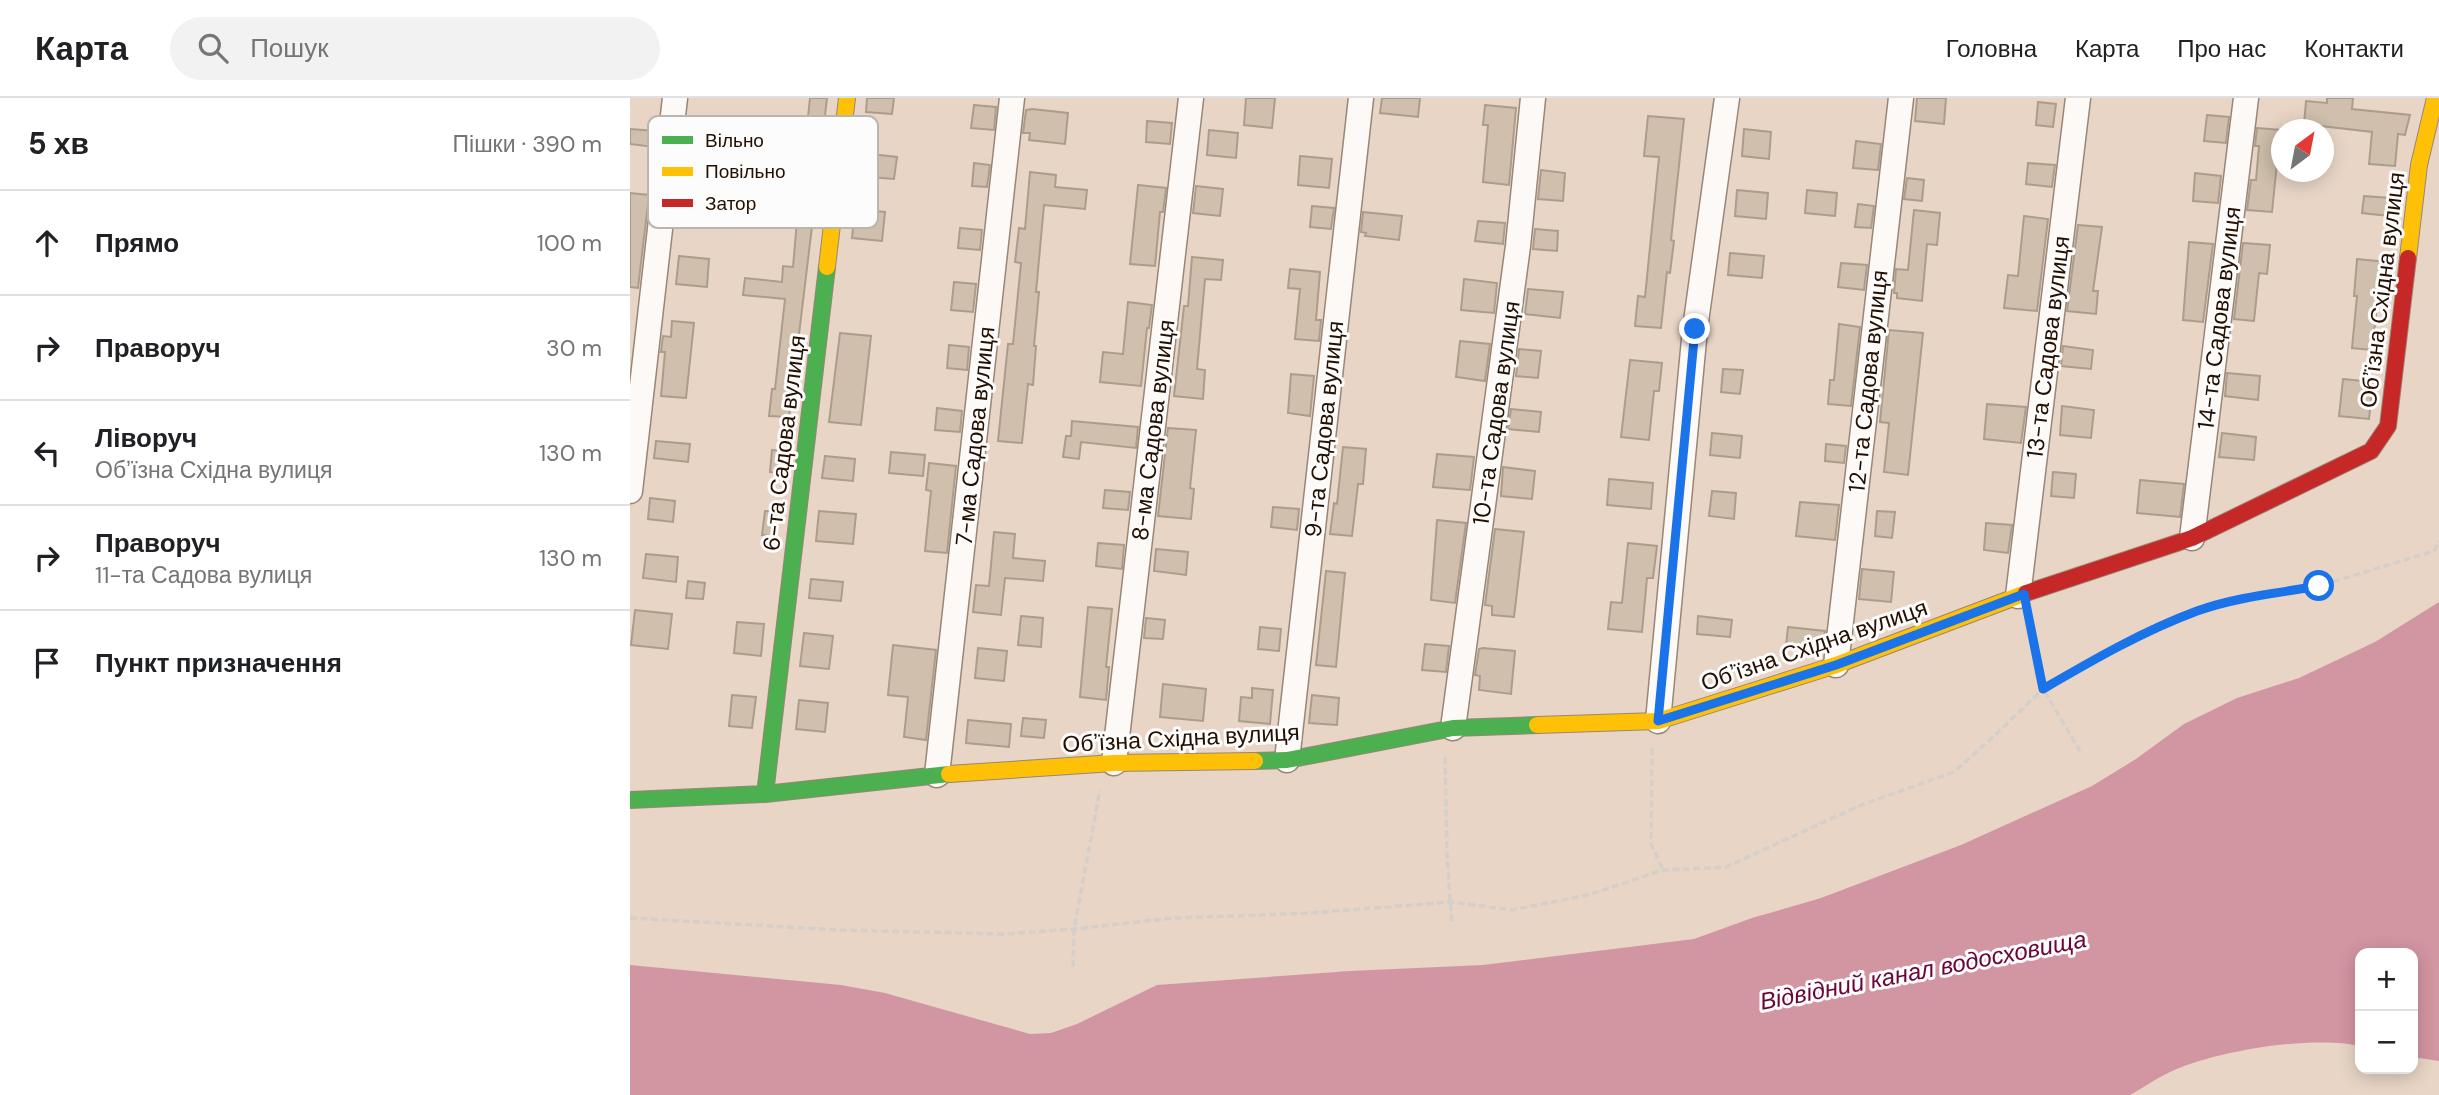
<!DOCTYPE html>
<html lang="uk">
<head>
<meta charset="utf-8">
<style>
  :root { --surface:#fff; --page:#f2f2f2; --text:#202124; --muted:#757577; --line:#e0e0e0 }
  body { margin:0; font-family:"DM Sans",sans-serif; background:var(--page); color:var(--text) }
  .controls { position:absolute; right:21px; bottom:21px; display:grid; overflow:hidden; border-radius:14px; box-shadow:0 4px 18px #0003 }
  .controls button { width:63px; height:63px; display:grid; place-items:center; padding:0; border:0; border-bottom:2px solid var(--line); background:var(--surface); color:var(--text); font:35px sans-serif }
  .compass { position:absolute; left:1641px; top:21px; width:63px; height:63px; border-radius:50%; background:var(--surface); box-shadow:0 4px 18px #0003; rotate:32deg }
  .stop { position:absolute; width:21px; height:21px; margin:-16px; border:5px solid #1a73e8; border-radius:50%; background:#fff }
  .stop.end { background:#1a73e8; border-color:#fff; box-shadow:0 2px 7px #0008 }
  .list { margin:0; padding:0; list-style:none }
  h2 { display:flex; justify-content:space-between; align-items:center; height:91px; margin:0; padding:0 28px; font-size:30px }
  h2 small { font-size:23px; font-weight:400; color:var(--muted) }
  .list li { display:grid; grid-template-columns:46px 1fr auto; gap:21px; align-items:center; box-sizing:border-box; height:105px; padding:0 28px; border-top:2px solid var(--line) }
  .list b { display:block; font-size:26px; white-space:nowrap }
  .list p { margin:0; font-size:23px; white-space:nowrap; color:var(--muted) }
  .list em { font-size:23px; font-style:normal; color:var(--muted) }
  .icon { flex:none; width:38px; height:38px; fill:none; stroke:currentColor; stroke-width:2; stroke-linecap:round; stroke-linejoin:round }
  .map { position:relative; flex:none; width:1809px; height:997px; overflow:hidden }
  header { display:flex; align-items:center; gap:42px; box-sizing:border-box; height:98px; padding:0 35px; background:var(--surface); border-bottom:2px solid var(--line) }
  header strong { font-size:33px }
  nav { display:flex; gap:38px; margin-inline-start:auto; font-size:24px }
  .search { width:490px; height:63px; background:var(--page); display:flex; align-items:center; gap:18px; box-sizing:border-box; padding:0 24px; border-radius:38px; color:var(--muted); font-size:26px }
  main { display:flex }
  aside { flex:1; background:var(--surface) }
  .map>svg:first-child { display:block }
</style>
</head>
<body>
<header>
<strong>Карта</strong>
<div class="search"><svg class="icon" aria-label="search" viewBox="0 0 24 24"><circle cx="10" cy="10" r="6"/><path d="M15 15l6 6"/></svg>Пошук</div>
<nav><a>Головна</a><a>Карта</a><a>Про нас</a><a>Контакти</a></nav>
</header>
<main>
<aside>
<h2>5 хв<small>Пішки · 390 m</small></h2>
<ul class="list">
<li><svg class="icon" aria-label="ahead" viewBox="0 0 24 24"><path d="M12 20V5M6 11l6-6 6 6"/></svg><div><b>Прямо</b></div><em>100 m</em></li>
<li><svg class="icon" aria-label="right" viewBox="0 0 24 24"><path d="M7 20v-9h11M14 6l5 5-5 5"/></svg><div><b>Праворуч</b></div><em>30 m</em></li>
<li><svg class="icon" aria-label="left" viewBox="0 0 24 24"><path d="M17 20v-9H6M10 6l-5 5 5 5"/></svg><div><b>Ліворуч</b><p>Обʼїзна Східна вулиця</p></div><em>130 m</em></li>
<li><svg class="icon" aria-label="right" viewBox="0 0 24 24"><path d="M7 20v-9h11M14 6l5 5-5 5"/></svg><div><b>Праворуч</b><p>11-та Садова вулиця</p></div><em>130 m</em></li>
<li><svg class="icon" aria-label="arrive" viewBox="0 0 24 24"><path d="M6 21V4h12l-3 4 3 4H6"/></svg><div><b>Пункт призначення</b></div></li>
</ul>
</aside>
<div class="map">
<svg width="1809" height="997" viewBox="0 0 1809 997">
  <rect width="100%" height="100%" fill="#e8d5c6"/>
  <!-- water -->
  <path fill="#d295a2" d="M 1809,504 L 1809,963 L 1783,959 L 1783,855 L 1730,855 L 1730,948 C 1682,937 1583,953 1538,975 C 1525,981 1513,990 1500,997 L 0,997 L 0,867 L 211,887 L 255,895 L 400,936 L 421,935 L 447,926 L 527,887 L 720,873 L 853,867 L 1064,841 L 1122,820 L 1191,800 L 1331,747 L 1462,688 L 1506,661 L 1554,626 L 1607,600 L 1669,580 L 1745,544 Z"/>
  <!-- building -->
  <path fill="#cfbfac" stroke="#ac9d8b" stroke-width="2" d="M 180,0 L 197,0 L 188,77 L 172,76 Z
    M 237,0 L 264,0 L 262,16 L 236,14 Z
    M 616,0 L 645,0 L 642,30 L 614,27 Z
    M 752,0 L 790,0 L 788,19 L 750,15 Z
    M 1287,0 L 1316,0 L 1314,26 L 1285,23 Z
    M 1697,0 L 1723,0 L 1722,11 L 1780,17 L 1775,37 L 1768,36 L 1765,68 L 1739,66 L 1742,34 L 1674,26 L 1676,3 L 1697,5 Z
    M 1408,4 L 1426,6 L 1423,29 L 1406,27 Z
    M 344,7 L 366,9 L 364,32 L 341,30 Z
    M 855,7 L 886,10 L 879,87 L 853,84 L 858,27 L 853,27 Z
    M 402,11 L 438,15 L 435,46 L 399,42 L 400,35 L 393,35 L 396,12 Z
    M 1577,17 L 1599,19 L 1596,45 L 1574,43 Z
    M 1018,18 L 1054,21 L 1041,142 L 1044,143 L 1040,175 L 1037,174 L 1031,230 L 1005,228 L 1008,198 L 1015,199 L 1029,59 L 1014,58 Z
    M 517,23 L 542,25 L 540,46 L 516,44 Z
    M 1627,30 L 1651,32 L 1651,56 L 1648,55 L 1642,114 L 1617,112 L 1621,82 L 1626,82 L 1629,48 L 1625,48 Z
    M 0,31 L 26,33 L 24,49 L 0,46 Z
    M 1114,31 L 1141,34 L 1139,61 L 1112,58 Z
    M 579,32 L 608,35 L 606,60 L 577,57 Z
    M 1226,43 L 1251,46 L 1248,72 L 1223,70 Z
    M 231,55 L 267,59 L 264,81 L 228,78 Z
    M 670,58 L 702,61 L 699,90 L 668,87 Z
    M 344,65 L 360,67 L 357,89 L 342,88 Z
    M 1398,65 L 1425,67 L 1422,89 L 1396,86 Z
    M 911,72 L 935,75 L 933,103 L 908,101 Z
    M 400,74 L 426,77 L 425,89 L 457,92 L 455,111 L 414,107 L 406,194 L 409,194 L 404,248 L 406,248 L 403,287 L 398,286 L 392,345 L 368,343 L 378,246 L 383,246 L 391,165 L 385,164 L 389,130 L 395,131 Z
    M 1565,75 L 1591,78 L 1588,105 L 1563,103 Z
    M 1277,80 L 1294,82 L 1292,103 L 1274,101 Z
    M 508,87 L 536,90 L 533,114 L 530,114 L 525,168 L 500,166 Z
    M 566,88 L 593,91 L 590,118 L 563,115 Z
    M 1107,92 L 1138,95 L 1136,121 L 1105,118 Z
    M 1177,92 L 1207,95 L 1205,118 L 1175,115 Z
    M 0,95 L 19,97 L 8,190 L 0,189 Z
    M 1734,98 L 1761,100 L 1759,118 L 1732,115 Z
    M 1228,106 L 1244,108 L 1241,130 L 1225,129 Z
    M 682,108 L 704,110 L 701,131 L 680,129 Z
    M 168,111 L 184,112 L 159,319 L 139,318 L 142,291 L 145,291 L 155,201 L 113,197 L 115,180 L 152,184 L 153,168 L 163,169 Z
    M 225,111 L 255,114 L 252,143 L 222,140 Z
    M 1284,112 L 1310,115 L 1307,147 L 1297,146 L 1292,203 L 1267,200 L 1267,195 L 1264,195 L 1266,171 L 1278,172 Z
    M 733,114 L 772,118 L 769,142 L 735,138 L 736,135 L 731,134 Z
    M 1394,118 L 1418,121 L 1407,213 L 1374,210 L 1378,177 L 1388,178 Z
    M 848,123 L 875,125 L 873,146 L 845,143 Z
    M 1448,127 L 1472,129 L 1463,193 L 1468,193 L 1466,216 L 1437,213 Z
    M 330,130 L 352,132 L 350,152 L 328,150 Z
    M 905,131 L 928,133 L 927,153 L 903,151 Z
    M 1559,144 L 1583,146 L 1573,224 L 1553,222 Z
    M 1613,145 L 1640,147 L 1637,176 L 1629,175 L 1624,223 L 1604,221 Z
    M 1100,155 L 1134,158 L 1132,180 L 1098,177 Z
    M 49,158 L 79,161 L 77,189 L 46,186 Z
    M 562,159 L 593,162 L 591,182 L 575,181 L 567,271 L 575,272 L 573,301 L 544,298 L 554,208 L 558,208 Z
    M 1727,161 L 1757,164 L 1753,201 L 1748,200 L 1742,252 L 1722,250 L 1727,198 L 1724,198 Z
    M 1211,165 L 1237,167 L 1234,192 L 1208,189 Z
    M 660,171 L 690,174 L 686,222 L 691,222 L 689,243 L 665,241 L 670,191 L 658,190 Z
    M 834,181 L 867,185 L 864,215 L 831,212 Z
    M 324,184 L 346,186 L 343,214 L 321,212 Z
    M 898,191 L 933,194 L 930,220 L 895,216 Z
    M 498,204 L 522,207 L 519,230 L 517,230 L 511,288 L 470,284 L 473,254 L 493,256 Z
    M 42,223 L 64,225 L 56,300 L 31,298 L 35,254 L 31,254 L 33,238 L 41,239 Z
    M 1209,226 L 1230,229 L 1221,308 L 1198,306 L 1200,282 L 1204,282 Z
    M 1259,232 L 1293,235 L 1278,377 L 1254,374 L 1259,325 L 1250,324 Z
    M 210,235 L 241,238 L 231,327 L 199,324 Z
    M 830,243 L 860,246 L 855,283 L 826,279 Z
    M 319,247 L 339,249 L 337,272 L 317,270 Z
    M 1433,248 L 1463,252 L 1461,271 L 1431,268 Z
    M 889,251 L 911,253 L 908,280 L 886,278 Z
    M 1000,262 L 1032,265 L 1029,293 L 1024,293 L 1019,342 L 991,339 Z
    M 1093,271 L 1113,272 L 1110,296 L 1091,294 Z
    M 1597,275 L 1630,278 L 1628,302 L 1595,298 Z
    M 661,276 L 684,278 L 680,318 L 658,315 Z
    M 1713,281 L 1743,284 L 1739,321 L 1709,318 Z
    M 1357,306 L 1396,309 L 1391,345 L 1354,341 Z
    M 1432,308 L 1464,312 L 1461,340 L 1430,337 Z
    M 307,310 L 332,313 L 330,334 L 305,332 Z
    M 881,311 L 911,314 L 909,334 L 878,331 Z
    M 442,323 L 508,329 L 506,350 L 451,344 L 449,361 L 433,359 L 436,338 L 441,338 Z
    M 538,330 L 566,332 L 560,390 L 564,391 L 561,421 L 528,418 Z
    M 1082,335 L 1112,338 L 1110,360 L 1080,357 Z
    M 1592,335 L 1626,339 L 1624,362 L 1589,359 Z
    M 26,343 L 60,346 L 58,364 L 24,360 Z
    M 1196,346 L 1216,348 L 1214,365 L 1195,363 Z
    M 713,349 L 736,351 L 733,386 L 728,386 L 722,438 L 700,436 L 704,405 L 707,406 Z
    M 142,352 L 155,353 L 153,375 L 140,374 Z
    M 261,354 L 295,357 L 293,378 L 259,375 Z
    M 807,356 L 844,359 L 840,392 L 803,389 Z
    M 195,358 L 225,361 L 223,383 L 192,380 Z
    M 299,365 L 326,368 L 317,455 L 295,453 L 301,393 L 296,392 Z
    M 873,369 L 905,373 L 902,401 L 871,398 Z
    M 1423,374 L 1446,376 L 1444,400 L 1421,398 Z
    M 979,381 L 1023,385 L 1021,411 L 977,407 Z
    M 1510,382 L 1554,386 L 1550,419 L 1507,415 Z
    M 475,392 L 500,394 L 498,412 L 473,410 Z
    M 1082,393 L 1106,395 L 1104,421 L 1079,418 Z
    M 20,400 L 45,403 L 43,424 L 18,421 Z
    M 1170,404 L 1209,407 L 1205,442 L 1166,438 Z
    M 643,409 L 669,411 L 667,432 L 641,429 Z
    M 135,413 L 148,414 L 145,438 L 132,437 Z
    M 189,413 L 226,416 L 223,446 L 186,443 Z
    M 1247,413 L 1265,414 L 1262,440 L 1245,438 Z
    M 807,422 L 836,425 L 825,505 L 801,502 Z
    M 1356,425 L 1382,427 L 1378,455 L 1354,452 Z
    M 865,431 L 894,434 L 884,519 L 862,517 L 862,508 L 855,507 Z
    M 364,434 L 385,436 L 383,460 L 415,463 L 413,483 L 375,480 L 371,517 L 343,514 L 346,487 L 359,488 Z
    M 468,445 L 494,447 L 492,471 L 466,468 Z
    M 998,445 L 1027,448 L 1023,480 L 1017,480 L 1012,534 L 978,531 L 981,504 L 992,505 Z
    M 526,451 L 558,454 L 556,477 L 524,473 Z
    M 16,456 L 48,459 L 46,484 L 13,480 Z
    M 1232,471 L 1264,474 L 1261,504 L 1229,501 Z
    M 696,473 L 715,475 L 706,569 L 686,567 Z
    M 181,481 L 213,484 L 211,503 L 179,500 Z
    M 58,483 L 75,485 L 73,501 L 56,500 Z
    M 458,509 L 482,511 L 476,569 L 479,569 L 476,602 L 450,599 Z
    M 5,512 L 42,516 L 38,551 L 1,547 Z
    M 391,518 L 413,520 L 411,549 L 388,547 Z
    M 1068,518 L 1102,522 L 1100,539 L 1067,536 Z
    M 516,520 L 535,522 L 533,541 L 514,540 Z
    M 107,524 L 134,526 L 131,558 L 104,555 Z
    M 630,529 L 651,531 L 649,553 L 628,551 Z
    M 1158,529 L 1195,533 L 1193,550 L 1156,548 Z
    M 174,535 L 203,538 L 199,571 L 170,568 Z
    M 795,546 L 819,548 L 816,574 L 792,572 Z
    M 263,547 L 306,552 L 296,642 L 274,639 L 278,599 L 258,597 Z
    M 348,550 L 377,553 L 374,583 L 345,580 Z
    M 853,550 L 885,553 L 881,596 L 849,592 L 850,578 L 845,577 L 849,551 Z
    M 533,586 L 576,591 L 573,623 L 530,619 Z
    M 622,590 L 643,592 L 640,626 L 609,623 L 611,599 L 622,600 Z
    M 102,597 L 126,599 L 122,630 L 99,628 Z
    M 682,597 L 709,600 L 707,627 L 679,625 Z
    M 169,602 L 198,605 L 195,634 L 166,631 Z
    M 393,620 L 416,622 L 414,640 L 391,638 Z
    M 338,622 L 381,626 L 379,649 L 336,645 Z"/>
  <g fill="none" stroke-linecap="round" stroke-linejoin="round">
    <defs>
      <path id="street" d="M 0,393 L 45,0
        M 1562,440 L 1616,0
        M 1388,498 L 1448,0
        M 1206,567 L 1271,0
        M 1028,623 L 1065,231 L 1097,0
        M 823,630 L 888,148 L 903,0
        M 657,662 L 731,0
        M 484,665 L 561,0
        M 307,677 L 382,0"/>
      <path id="fast" d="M 625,663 L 657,662 L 823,630 L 907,627
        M 135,696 L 197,169
        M 0,702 L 135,696 L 319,676"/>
      <path id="slow" d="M 1778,160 L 1789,67 L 1805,0
        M 197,169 L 217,0
        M 907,627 L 1028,623 L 1206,567 L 1396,495
        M 319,676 L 484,665 L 625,663"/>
      <path id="jam" d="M 1396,495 L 1562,440 L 1741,353 L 1758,328 L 1778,160"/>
    </defs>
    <!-- street casing -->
    <use href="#street" stroke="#988677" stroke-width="27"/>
    <!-- fast casing -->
    <use href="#fast" stroke="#988677" stroke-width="18"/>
    <!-- slow casing -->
    <use href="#slow" stroke="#988677" stroke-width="18"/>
    <!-- jam casing -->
    <use href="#jam" stroke="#988677" stroke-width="18"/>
    <!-- path -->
    <path stroke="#d5cfca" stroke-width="3.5" stroke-dasharray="7 3.5" stroke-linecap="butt" d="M 1399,522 L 1413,591 L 1450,653
      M 1022,650 L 1021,746 L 1033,772
      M 815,659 L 817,759 L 822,827
      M 0,820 L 210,832 L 373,836 L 444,831 L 544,820 L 681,815 L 821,804 L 882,812 L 962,796 L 1033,772 L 1096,769 L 1231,707 L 1324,674 L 1364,638 L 1413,591 L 1490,547 L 1568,513 L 1612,502 L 1689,488 L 1804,453 L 1809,443
      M 443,869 L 444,831 L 470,692"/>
    <!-- street -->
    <use href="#street" stroke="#fcf9f6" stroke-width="24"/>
    <!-- fast -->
    <use href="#fast" stroke="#4caf50" stroke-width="16"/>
    <!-- slow -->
    <use href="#slow" stroke="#ffc107" stroke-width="16"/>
    <!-- jam -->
    <use href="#jam" stroke="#c62828" stroke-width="16"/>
  </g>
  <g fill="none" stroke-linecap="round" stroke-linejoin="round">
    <!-- route -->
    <path stroke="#1a73e8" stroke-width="9" d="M 1065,231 L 1028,623 L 1206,567 L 1394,496 L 1413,591 C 1463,562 1513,533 1567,513 C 1606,499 1649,495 1689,488"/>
  </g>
  <g text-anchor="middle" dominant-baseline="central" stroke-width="6" stroke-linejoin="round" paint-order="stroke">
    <!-- street labels -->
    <g font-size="23" fill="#240f00" stroke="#fcfcfc">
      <text transform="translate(1752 192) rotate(-83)">Обʼїзна Східна вулиця</text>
      <text transform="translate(1589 220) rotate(-83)">14-та Садова вулиця</text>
      <text transform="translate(1418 249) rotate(-83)">13-та Садова вулиця</text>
      <text transform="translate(1238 283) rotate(-84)">12-та Садова вулиця</text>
      <text transform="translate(866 315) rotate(-82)">10-та Садова вулиця</text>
      <text transform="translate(694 331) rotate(-84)">9-та Садова вулиця</text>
      <text transform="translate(523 332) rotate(-83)">8-ма Садова вулиця</text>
      <text transform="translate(345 338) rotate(-84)">7-ма Садова вулиця</text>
      <text transform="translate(154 345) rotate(-83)">6-та Садова вулиця</text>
      <text transform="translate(1184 547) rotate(-19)">Обʼїзна Східна вулиця</text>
      <text transform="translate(551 640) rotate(-3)">Обʼїзна Східна вулиця</text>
    </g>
    <!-- water labels -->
    <g font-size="24" font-style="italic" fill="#6a0536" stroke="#fcfcfc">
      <text transform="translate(1293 872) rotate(-11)">Відвідний канал водосховища</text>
    </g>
  </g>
  <!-- legend -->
  <rect x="18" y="18" width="230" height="112" rx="10" fill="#fcfcfc" stroke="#bbb5b0" stroke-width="2"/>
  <rect x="32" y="38" width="31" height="8" fill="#4caf50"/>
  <rect x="32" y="69" width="31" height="9" fill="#ffc107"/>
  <rect x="32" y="101" width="31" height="8" fill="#c62828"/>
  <g font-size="19" fill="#240f00">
    <text x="75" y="49">Вільно</text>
    <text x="75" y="80">Повільно</text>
    <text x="75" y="112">Затор</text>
  </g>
</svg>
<div class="controls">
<button>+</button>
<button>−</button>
</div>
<svg class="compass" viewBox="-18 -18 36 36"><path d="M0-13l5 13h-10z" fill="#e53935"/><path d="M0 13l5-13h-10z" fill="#757577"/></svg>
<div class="stop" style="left:1689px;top:488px"></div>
<div class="stop end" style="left:1065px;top:231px"></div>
</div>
</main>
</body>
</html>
